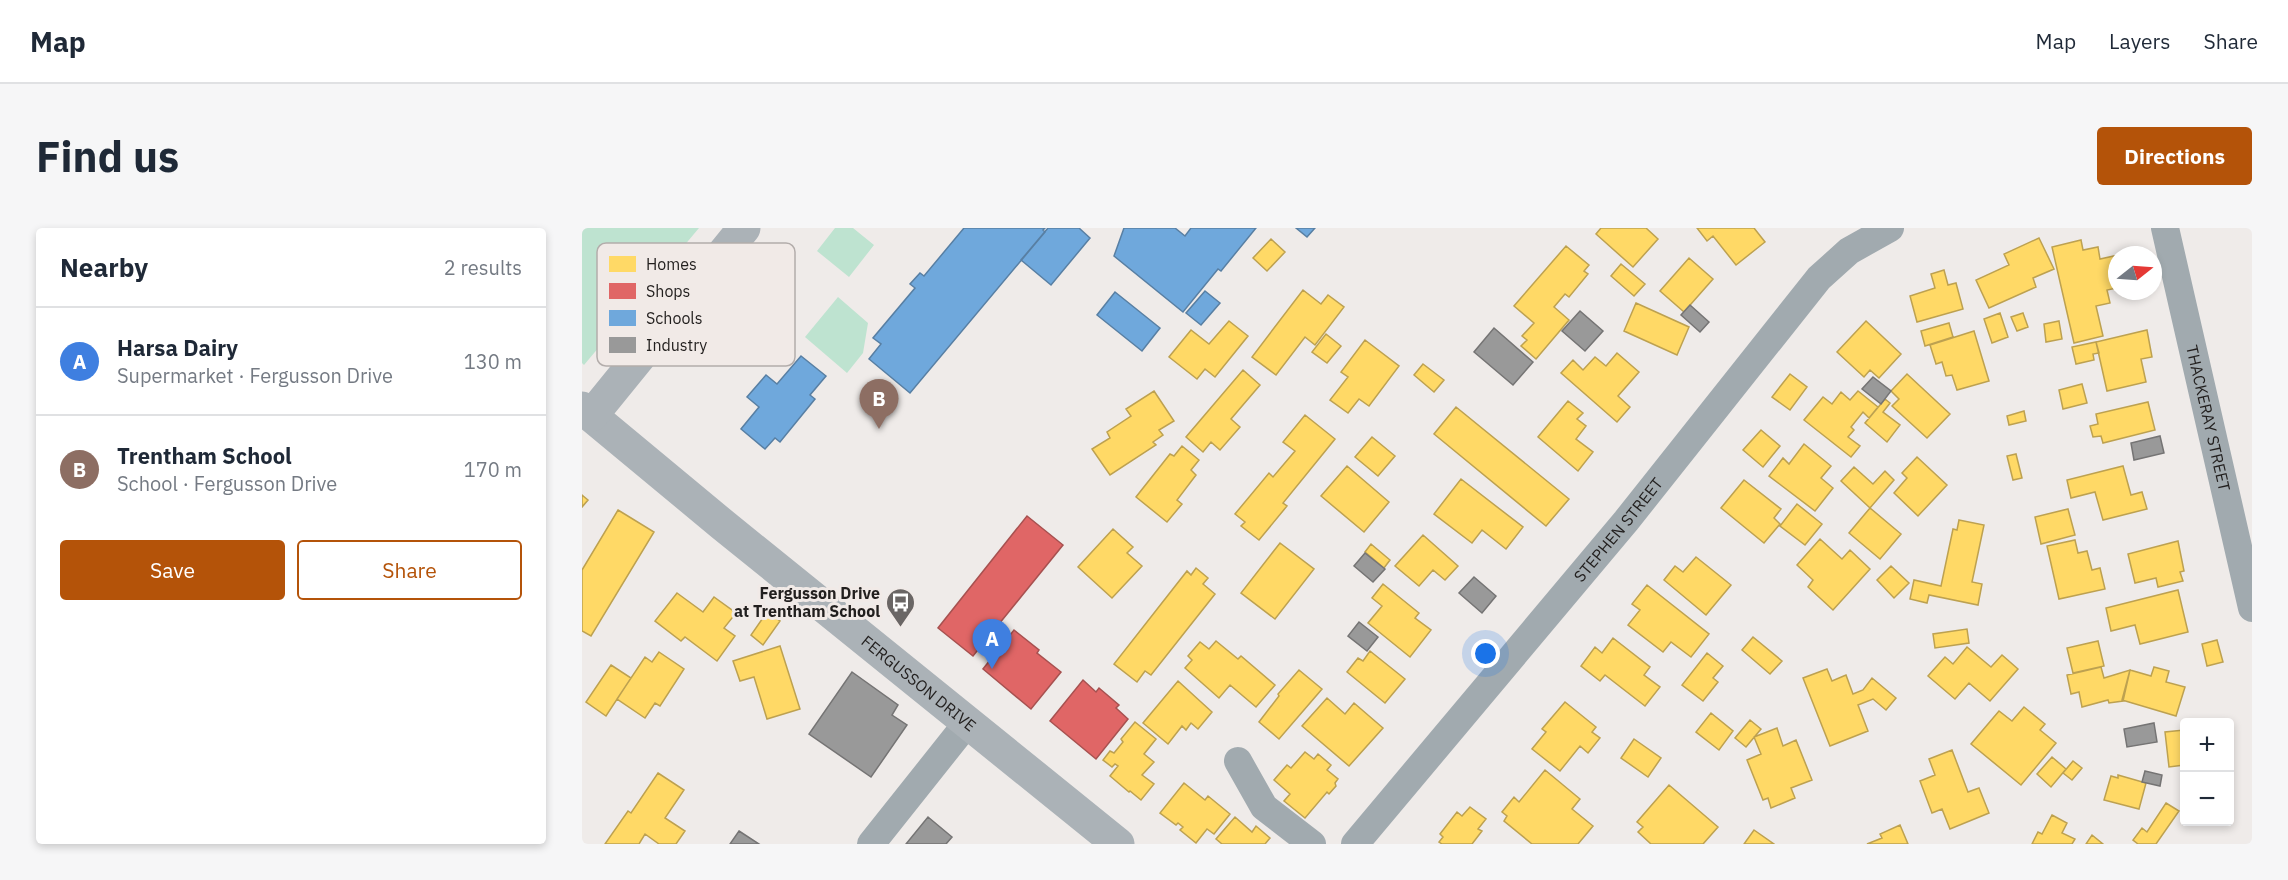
<!DOCTYPE html>
<html lang="en">
<head>
<meta charset="utf-8">
<style>
  :root { --surface:#fff; --page:#f6f6f7; --text:#1f2937; --muted:#747a83; --line:#e0e1e3; --accent:#b45309 }
  body { margin:0; font-family:"IBM Plex Sans",sans-serif; background:var(--page); color:var(--text) }
  .controls { position:absolute; right:18px; bottom:18px; display:grid; overflow:hidden; border-radius:6px; box-shadow:0 3px 9px #0003 }
  .controls button { width:54px; height:54px; display:grid; place-items:center; padding:0; border:0; border-bottom:2px solid var(--line); background:var(--surface); color:var(--text); font:30px sans-serif }
  .compass { position:absolute; left:1526px; top:18px; width:54px; height:54px; border-radius:50%; background:var(--surface); box-shadow:0 3px 9px #0003; rotate:73deg }
  .you { position:absolute; left:904px; top:426px; width:21px; height:21px; margin:-15px; border:4px solid #fff; border-radius:50%; background:#1a73e8; box-shadow:0 0 0 9px #1a73e833 }
  .badge { display:grid; place-items:center; width:39px; height:39px; border-radius:50%; background:var(--accent); color:#fff; font-size:20px; font-weight:700 }
  .pin { position:absolute; translate:-50% -50px; filter:drop-shadow(0 2px 3px #0008) }
  .pin::after { content:''; position:absolute; top:32px; width:21px; height:18px; background:inherit; clip-path:polygon(0 0,100% 0,50% 100%) }
  .list { margin:0; padding:0; list-style:none }
  h2 { display:flex; justify-content:space-between; align-items:center; height:78px; margin:0; padding:0 24px; font-size:26px }
  h2 small { font-size:20px; font-weight:400; color:var(--muted) }
  .list li { display:grid; grid-template-columns:39px 1fr auto; gap:18px; align-items:center; box-sizing:border-box; height:108px; padding:0 24px; border-top:2px solid var(--line) }
  .list b { display:block; font-size:22px; white-space:nowrap }
  .list p { margin:0; font-size:20px; white-space:nowrap; color:var(--muted) }
  .list em { font-size:20px; font-style:normal; color:var(--muted) }
  .actions { display:flex; gap:12px; padding:18px 24px }
  .actions a { flex:1; padding:14px 0; border:2px solid var(--accent); border-radius:6px; text-align:center; font-size:21px; color:var(--accent) }
  .actions .main { background:var(--accent); color:#fff }
  .map { position:relative; flex:none; width:1670px; height:616px; overflow:hidden; border-radius:6px }
  header { display:flex; align-items:center; gap:36px; box-sizing:border-box; height:84px; padding:0 30px; background:var(--surface); border-bottom:2px solid var(--line) }
  header strong { font-size:28px }
  nav { display:flex; gap:33px; margin-inline-start:auto; font-size:21px }
  .intro { display:flex; align-items:center; justify-content:space-between; box-sizing:border-box; height:144px; padding:0 36px }
  h1 { margin:0; font-size:42px }
  .button { padding:15px 27px; border-radius:6px; background:var(--accent); color:#fff; font-size:21px; font-weight:700 }
  main { display:flex; gap:36px; padding:0 36px }
  aside { flex:1; background:var(--surface); border-radius:6px; box-shadow:0 3px 9px #0003 }
  .map>svg:first-child { display:block }
</style>
</head>
<body>
<header>
<strong>Map</strong>
<nav><a>Map</a><a>Layers</a><a>Share</a></nav>
</header>
<div class="intro"><h1>Find us</h1><a class="button">Directions</a></div>
<main>
<aside>
<h2>Nearby<small>2 results</small></h2>
<ul class="list">
<li><span class="badge" style="background:#3f7fe0">A</span><div><b>Harsa Dairy</b><p>Supermarket · Fergusson Drive</p></div><em>130 m</em></li>
<li><span class="badge" style="background:#8d6e63">B</span><div><b>Trentham School</b><p>School · Fergusson Drive</p></div><em>170 m</em></li>
</ul>
<div class="actions"><a class="main">Save</a><a>Share</a></div>
</aside>
<div class="map">
<svg width="1670" height="616" viewBox="0 0 1670 616">
  <rect width="100%" height="100%" fill="#efebe9"/>
  <!-- green -->
  <path fill="#bee3d0" d="M 0,0 L 117,0 L 2,137 L 0,135 Z
    M 253,0 L 271,0 L 292,17 L 267,49 L 235,23 Z
    M 256,69 L 286,95 L 281,125 L 265,145 L 223,109 Z"/>
  <!-- homes -->
  <path fill="#ffd966" stroke="#bda150" stroke-width="1.5" d="M 1019,0 L 1064,0 L 1076,11 L 1051,39 L 1014,6 Z
    M 1115,0 L 1172,0 L 1183,14 L 1154,37 L 1131,8 L 1125,13 Z
    M 1457,10 L 1472,41 L 1451,50 L 1454,59 L 1407,80 L 1394,52 L 1427,37 L 1422,26 Z
    M 689,11 L 703,24 L 685,43 L 671,30 Z
    M 1499,12 L 1501,22 L 1516,19 L 1518,31 L 1545,25 L 1545,27 L 1535,27 L 1535,60 L 1525,62 L 1528,75 L 1514,78 L 1521,108 L 1492,115 L 1470,19 Z
    M 984,18 L 1007,37 L 1002,43 L 1006,46 L 987,69 L 983,66 L 972,79 L 987,92 L 954,131 L 939,118 L 945,112 L 940,108 L 952,95 L 932,78 Z
    M 1107,30 L 1131,51 L 1102,84 L 1078,63 Z
    M 1039,36 L 1063,56 L 1052,68 L 1029,48 Z
    M 1362,42 L 1366,57 L 1374,55 L 1381,81 L 1335,94 L 1328,68 L 1353,60 L 1349,46 Z
    M 721,62 L 739,76 L 746,67 L 762,79 L 733,117 L 723,109 L 694,147 L 670,129 Z
    M 1054,75 L 1107,99 L 1095,127 L 1042,103 Z
    M 1418,85 L 1426,109 L 1410,115 L 1402,91 Z
    M 1441,85 L 1446,99 L 1435,103 L 1429,89 Z
    M 647,93 L 666,108 L 633,149 L 623,141 L 615,151 L 587,129 L 609,102 L 627,116 Z
    M 1284,93 L 1319,126 L 1297,150 L 1288,142 L 1282,149 L 1255,124 Z
    M 1477,93 L 1480,111 L 1464,114 L 1462,96 Z
    M 1367,95 L 1371,109 L 1343,118 L 1339,103 Z
    M 1565,102 L 1570,129 L 1559,131 L 1564,154 L 1525,163 L 1514,114 Z
    M 1392,103 L 1407,153 L 1375,162 L 1370,147 L 1364,148 L 1360,134 L 1354,136 L 1348,117 Z
    M 744,106 L 759,118 L 745,135 L 730,124 Z
    M 783,112 L 817,138 L 787,178 L 777,171 L 766,185 L 748,172 L 766,149 L 759,144 Z
    M 1514,114 L 1517,125 L 1511,126 L 1512,132 L 1494,136 L 1490,119 Z
    M 1035,125 L 1057,144 L 1036,168 L 1048,179 L 1035,194 L 979,145 L 991,132 L 1001,142 L 1013,129 L 1024,138 Z
    M 841,136 L 862,152 L 852,164 L 832,147 Z
    M 661,142 L 678,157 L 649,191 L 658,199 L 638,222 L 629,214 L 621,224 L 604,209 Z
    M 1208,146 L 1225,159 L 1208,182 L 1190,169 Z
    M 1325,146 L 1368,186 L 1345,210 L 1310,178 L 1317,171 L 1309,163 Z
    M 1500,156 L 1505,175 L 1481,181 L 1477,162 Z
    M 572,163 L 592,193 L 577,202 L 581,207 L 571,214 L 574,217 L 528,247 L 510,221 L 528,210 L 525,204 L 549,188 L 544,181 Z
    M 1276,163 L 1296,179 L 1287,190 L 1281,184 L 1269,199 L 1272,202 L 1266,209 L 1278,218 L 1269,229 L 1222,192 L 1241,169 L 1250,176 L 1259,164 L 1268,172 Z
    M 1303,171 L 1308,175 L 1301,184 L 1318,197 L 1305,214 L 1283,195 Z
    M 986,173 L 1001,185 L 995,191 L 1004,198 L 994,211 L 1011,224 L 996,243 L 956,209 Z
    M 1566,174 L 1573,202 L 1521,215 L 1519,208 L 1511,209 L 1508,198 L 1516,196 L 1514,186 Z
    M 874,179 L 987,271 L 964,298 L 852,206 Z
    M 1442,183 L 1444,193 L 1427,197 L 1425,188 Z
    M 723,187 L 753,211 L 701,275 L 705,278 L 677,312 L 659,298 L 663,294 L 653,286 L 687,245 L 691,249 L 713,223 L 701,214 Z
    M 1179,202 L 1198,218 L 1181,239 L 1161,222 Z
    M 790,209 L 813,228 L 796,248 L 773,229 Z
    M 1222,216 L 1249,238 L 1239,250 L 1251,260 L 1233,283 L 1187,248 L 1201,230 L 1207,236 Z
    M 600,218 L 617,232 L 609,242 L 614,247 L 595,272 L 600,276 L 585,294 L 554,269 L 588,226 L 592,228 Z
    M 1434,226 L 1440,250 L 1431,252 L 1425,228 Z
    M 1335,229 L 1365,257 L 1336,288 L 1312,265 L 1325,250 L 1320,245 Z
    M 765,238 L 807,274 L 782,304 L 739,268 Z
    M 1541,238 L 1549,267 L 1560,264 L 1565,281 L 1521,292 L 1513,264 L 1489,270 L 1485,252 Z
    M 1272,239 L 1291,256 L 1303,243 L 1312,252 L 1288,280 L 1259,253 Z
    M 879,251 L 941,299 L 924,321 L 900,302 L 890,315 L 852,286 Z
    M 1162,252 L 1199,281 L 1192,290 L 1198,296 L 1182,315 L 1139,280 Z
    M 0,267 L 6,272 L 0,279 Z
    M 1215,276 L 1240,296 L 1223,317 L 1198,298 Z
    M 1288,280 L 1319,306 L 1298,331 L 1267,305 Z
    M 1486,281 L 1493,307 L 1459,316 L 1453,289 Z
    M 36,282 L 72,304 L 9,408 L 0,403 L 0,342 Z
    M 1377,292 L 1402,297 L 1390,354 L 1400,356 L 1396,377 L 1347,367 L 1345,375 L 1328,371 L 1332,352 L 1359,358 L 1371,301 L 1375,302 Z
    M 531,301 L 551,319 L 545,325 L 560,338 L 530,370 L 496,339 Z
    M 841,307 L 876,338 L 863,352 L 851,342 L 837,358 L 813,338 Z
    M 1238,311 L 1260,331 L 1268,322 L 1288,341 L 1251,382 L 1226,359 L 1231,352 L 1215,337 Z
    M 1493,312 L 1496,325 L 1505,323 L 1510,342 L 1518,340 L 1523,361 L 1477,371 L 1465,318 Z
    M 1596,313 L 1602,343 L 1598,344 L 1601,353 L 1576,359 L 1574,350 L 1553,355 L 1546,326 Z
    M 698,315 L 732,341 L 693,391 L 659,365 Z
    M 789,316 L 808,332 L 802,340 L 783,324 Z
    M 1114,329 L 1149,357 L 1124,387 L 1082,352 L 1093,338 L 1101,344 Z
    M 1309,338 L 1327,355 L 1312,370 L 1295,352 Z
    M 614,340 L 626,350 L 621,356 L 633,366 L 569,447 L 563,443 L 555,454 L 532,436 L 605,343 L 609,347 Z
    M 801,356 L 837,385 L 833,390 L 849,402 L 828,429 L 786,395 L 800,378 L 790,370 Z
    M 1065,357 L 1127,406 L 1109,429 L 1089,414 L 1081,424 L 1046,397 L 1058,382 L 1050,376 Z
    M 1596,362 L 1606,404 L 1558,416 L 1553,397 L 1529,403 L 1524,380 Z
    M 95,365 L 121,384 L 132,369 L 154,385 L 142,400 L 153,408 L 135,433 L 103,409 L 99,413 L 73,393 Z
    M 185,384 L 198,393 L 181,417 L 169,407 Z
    M 1385,401 L 1387,415 L 1353,420 L 1351,406 Z
    M 1171,409 L 1200,433 L 1188,446 L 1160,422 Z
    M 1031,410 L 1068,439 L 1062,447 L 1078,459 L 1063,478 L 1023,447 L 1018,453 L 999,438 L 1013,419 L 1020,425 Z
    M 1635,412 L 1641,434 L 1625,438 L 1620,416 Z
    M 634,413 L 656,431 L 659,428 L 693,457 L 674,479 L 648,457 L 637,470 L 603,440 L 610,432 L 606,428 L 618,414 L 627,421 Z
    M 1516,413 L 1522,438 L 1491,445 L 1485,420 Z
    M 198,418 L 218,481 L 185,491 L 172,449 L 158,453 L 151,433 Z
    M 1385,419 L 1409,439 L 1420,427 L 1436,441 L 1408,473 L 1387,455 L 1373,471 L 1346,448 L 1363,429 L 1371,436 Z
    M 788,423 L 823,451 L 803,475 L 765,444 L 776,430 L 781,433 Z
    M 77,424 L 102,441 L 78,478 L 73,475 L 63,490 L 35,471 L 63,429 L 70,434 Z
    M 1125,425 L 1141,438 L 1131,450 L 1136,454 L 1121,473 L 1100,457 Z
    M 29,437 L 49,450 L 24,488 L 4,474 Z
    M 1519,439 L 1522,450 L 1548,442 L 1541,473 L 1527,475 L 1526,472 L 1500,479 L 1497,464 L 1489,466 L 1485,447 Z
    M 1572,439 L 1587,443 L 1584,454 L 1603,459 L 1594,488 L 1540,472 L 1548,442 L 1569,448 Z
    M 1245,441 L 1250,453 L 1264,447 L 1271,466 L 1281,462 L 1290,450 L 1314,470 L 1304,482 L 1291,471 L 1276,477 L 1286,503 L 1248,518 L 1221,450 Z
    M 717,442 L 740,461 L 697,511 L 677,494 L 697,468 L 696,466 Z
    M 596,453 L 630,484 L 616,501 L 609,495 L 604,502 L 600,498 L 586,516 L 561,495 Z
    M 745,470 L 763,486 L 772,475 L 801,500 L 767,538 L 720,498 Z
    M 983,474 L 1014,499 L 1010,504 L 1018,510 L 1006,525 L 998,518 L 978,543 L 950,521 L 964,504 L 960,501 Z
    M 1442,479 L 1463,496 L 1458,502 L 1474,515 L 1439,557 L 1389,516 L 1417,483 L 1430,493 Z
    M 1129,485 L 1151,503 L 1137,522 L 1114,504 Z
    M 1168,492 L 1179,501 L 1164,519 L 1153,510 Z
    M 553,494 L 574,511 L 562,526 L 572,534 L 560,547 L 572,556 L 559,572 L 548,563 L 547,564 L 528,548 L 536,538 L 533,536 L 530,539 L 521,532 L 528,523 L 532,525 L 541,514 L 539,511 Z
    M 1195,500 L 1201,518 L 1214,512 L 1230,552 L 1209,560 L 1213,570 L 1189,580 L 1186,570 L 1181,572 L 1165,532 L 1179,526 L 1172,509 Z
    M 1602,502 L 1602,537 L 1587,539 L 1583,504 Z
    M 1052,511 L 1079,530 L 1066,549 L 1039,530 Z
    M 1370,522 L 1386,564 L 1397,560 L 1407,585 L 1368,601 L 1360,581 L 1350,585 L 1338,553 L 1353,547 L 1347,531 Z
    M 723,524 L 732,531 L 736,526 L 749,537 L 745,542 L 756,551 L 753,555 L 754,558 L 747,566 L 745,564 L 723,590 L 702,573 L 708,566 L 692,552 L 705,537 L 709,540 Z
    M 1470,529 L 1484,541 L 1469,559 L 1455,546 Z
    M 1491,533 L 1500,540 L 1490,552 L 1481,545 Z
    M 963,542 L 998,571 L 990,581 L 1011,598 L 996,616 L 950,616 L 922,593 L 925,588 L 920,584 L 932,569 L 937,574 Z
    M 76,545 L 102,562 L 83,590 L 103,603 L 94,616 L 77,616 L 63,606 L 57,616 L 23,616 L 46,583 L 49,585 Z
    M 1536,547 L 1564,555 L 1557,581 L 1522,572 L 1529,548 L 1536,550 Z
    M 602,555 L 623,572 L 626,568 L 648,586 L 632,606 L 625,601 L 614,615 L 598,602 L 601,599 L 596,595 L 594,597 L 578,585 Z
    M 1087,557 L 1136,599 L 1121,616 L 1069,616 L 1056,604 L 1061,599 L 1055,594 Z
    M 1584,575 L 1597,583 L 1574,616 L 1556,616 L 1551,612 L 1560,600 L 1565,604 Z
    M 888,579 L 904,591 L 896,601 L 900,603 L 890,616 L 860,616 L 857,614 L 861,609 L 858,606 L 875,584 L 880,588 Z
    M 1470,587 L 1485,595 L 1480,605 L 1493,611 L 1490,616 L 1450,616 L 1456,604 L 1460,606 Z
    M 653,589 L 670,604 L 674,598 L 688,610 L 683,616 L 640,616 L 634,611 Z
    M 1318,597 L 1326,616 L 1285,616 L 1300,610 L 1298,606 Z
    M 1172,602 L 1192,616 L 1162,616 Z
    M 1510,607 L 1521,616 L 1504,616 Z"/>
  <!-- shops -->
  <path fill="#e06666" stroke="#a75150" stroke-width="1.5" d="M 445,288 L 481,317 L 391,428 L 356,400 Z
    M 432,402 L 457,422 L 455,425 L 479,444 L 449,481 L 401,441 Z
    M 501,452 L 514,464 L 517,460 L 537,477 L 534,480 L 546,491 L 514,531 L 468,493 Z"/>
  <!-- schools -->
  <path fill="#6fa8dc" stroke="#587fa3" stroke-width="1.5" d="M 382,0 L 463,0 L 461,2 L 463,4 L 328,165 L 287,131 L 299,116 L 291,110 L 333,60 L 328,56 L 338,45 L 342,48 Z
    M 466,0 L 497,0 L 508,10 L 469,57 L 439,32 Z
    M 542,0 L 593,0 L 603,8 L 609,0 L 674,0 L 639,43 L 636,41 L 601,84 L 532,28 Z
    M 714,0 L 733,0 L 725,9 Z
    M 623,63 L 638,75 L 619,97 L 604,85 Z
    M 533,64 L 578,100 L 560,123 L 515,87 Z
    M 219,128 L 244,148 L 228,167 L 233,171 L 198,214 L 193,210 L 183,221 L 159,201 L 177,179 L 165,169 L 184,147 L 195,156 Z"/>
  <!-- industry -->
  <path fill="#999" stroke="#757474" stroke-width="1.5" d="M 1108,77 L 1127,94 L 1118,104 L 1099,87 Z
    M 998,83 L 1021,103 L 1003,123 L 980,103 Z
    M 912,100 L 951,134 L 931,157 L 892,124 Z
    M 1291,149 L 1309,163 L 1299,176 L 1280,161 Z
    M 1578,208 L 1582,225 L 1552,232 L 1549,215 Z
    M 783,325 L 803,341 L 791,354 L 772,338 Z
    M 892,349 L 914,368 L 900,385 L 877,365 Z
    M 777,394 L 796,409 L 785,423 L 766,408 Z
    M 270,444 L 316,477 L 310,487 L 325,497 L 289,549 L 227,506 Z
    M 1572,495 L 1575,514 L 1545,519 L 1542,501 Z
    M 1563,543 L 1580,547 L 1578,558 L 1560,554 Z
    M 346,589 L 370,609 L 364,616 L 324,616 Z
    M 157,603 L 177,616 L 148,616 Z"/>
  <g fill="none" stroke-linecap="round" stroke-linejoin="round">
    <!-- street -->
    <g stroke="#a1aaaf" stroke-width="28">
      <path id="s1" d="M 1583,0 L 1670,380"/>
      <path d="M 656,533 L 682,579 L 730,616"/>
      <path d="M 289,616 L 386,494"/>
      <path id="s2" d="M 773,616 L 1044,293 L 1237,50 L 1267,23 L 1308,0"/>
    </g>
    <!-- secondary -->
    <g stroke="#abb2b7" stroke-width="33">
      <path id="s3" d="M 0,180 L 141,297 L 536,616"/>
      <path d="M 10,187 L 162,0"/>
    </g>
  </g>
  <!-- icons -->
  <defs>
    <symbol id="bus-pin" viewBox="-11 -11 22 30"><path d="M0 17L-7.5 6A9.5 9.5 0 1 1 7.5 6Z" fill="#6a6665" stroke="#f1eae7"/><path d="M-5-6H5V4H4V6H2V4H-2V6H-4V4H-5ZM-3.5-4V0h7V-4ZM-3.5 1.2v1.5H-2V1.2ZM2 1.2v1.5H3.5V1.2Z" fill="#fff"/></symbol>
  </defs>
  <g fill-rule="evenodd">
    <use href="#bus-pin" x="302" y="358" width="33" height="45"/>
  </g>
  <g text-anchor="middle" dominant-baseline="central" stroke-width="6" stroke-linejoin="round" paint-order="stroke">
    <!-- street labels -->
    <g font-size="16" fill="#221f1e" stroke="#f1eae7">
      <text stroke="none"><textPath href="#s1" startOffset="195">THACKERAY STREET</textPath></text>
      <text stroke="none"><textPath href="#s2" startOffset="410">STEPHEN STREET</textPath></text>
      <text stroke="none"><textPath href="#s3" startOffset="435">FERGUSSON DRIVE</textPath></text>
    </g>
    <!-- poi labels -->
    <g font-size="16" font-weight="bold" fill="#221f1e" stroke="#f1eae7" text-anchor="end">
      <text x="298" y="365">Fergusson Drive<tspan x="298" dy="18">at Trentham School</tspan></text>
    </g>
  </g>
  <!-- legend -->
  <rect x="15" y="15" width="198" height="123" rx="9" fill="#f1eae7" stroke="#b3adab" stroke-width="1.5"/>
  <rect x="27" y="28" width="27" height="16" fill="#ffd966"/>
  <rect x="27" y="55" width="27" height="16" fill="#e06666"/>
  <rect x="27" y="82" width="27" height="16" fill="#6fa8dc"/>
  <rect x="27" y="109" width="27" height="16" fill="#999"/>
  <g font-size="16" fill="#221f1e">
    <text x="64" y="42">Homes</text>
    <text x="64" y="69">Shops</text>
    <text x="64" y="96">Schools</text>
    <text x="64" y="123">Industry</text>
  </g>
</svg>
<div class="controls">
<button>+</button>
<button>−</button>
</div>
<svg class="compass" viewBox="-18 -18 36 36"><path d="M0-13l5 13h-10z" fill="#e53935"/><path d="M0 13l5-13h-10z" fill="#747a83"/></svg>
<div class="you"></div>
<div class="pin badge" style="left:410px;top:441px;background:#3f7fe0">A</div>
<div class="pin badge" style="left:297px;top:201px;background:#8d6e63">B</div>
</div>
</main>
</body>
</html>
